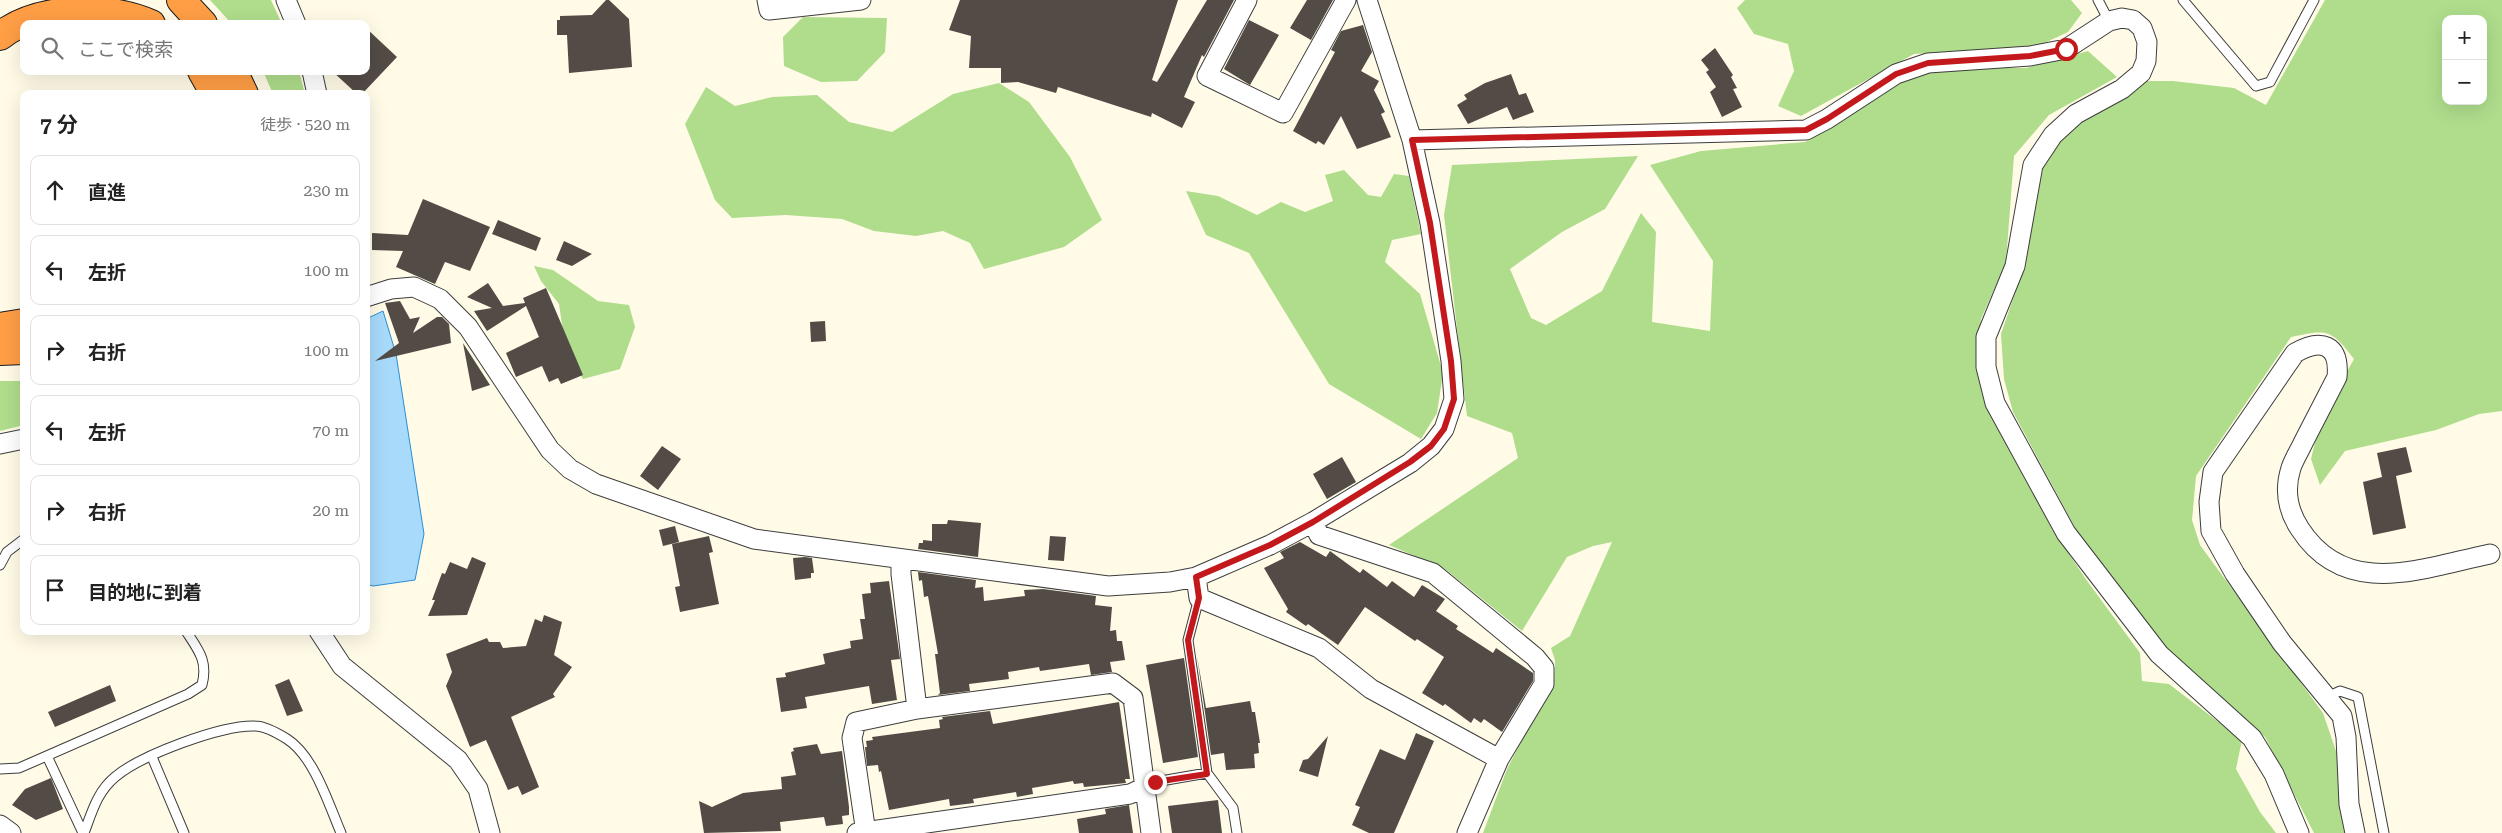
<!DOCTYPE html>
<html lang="ja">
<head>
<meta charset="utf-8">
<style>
  :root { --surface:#fff; --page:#f6f6f6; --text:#222; --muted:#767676; --line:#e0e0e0 }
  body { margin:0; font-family:"Roboto Serif","Noto Sans JP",serif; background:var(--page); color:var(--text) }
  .controls { position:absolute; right:15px; top:15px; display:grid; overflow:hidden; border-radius:10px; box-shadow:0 5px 20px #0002 }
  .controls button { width:45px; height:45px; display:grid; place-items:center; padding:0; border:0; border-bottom:1px solid var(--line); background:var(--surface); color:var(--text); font:25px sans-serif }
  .stop { position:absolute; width:15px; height:15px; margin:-11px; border:4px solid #c3191d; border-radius:50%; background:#fff }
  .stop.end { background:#c3191d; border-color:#fff; box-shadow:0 1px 5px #0008 }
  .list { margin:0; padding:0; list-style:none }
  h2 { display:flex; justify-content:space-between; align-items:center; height:65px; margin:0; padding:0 20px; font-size:21px }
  h2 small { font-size:16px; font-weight:400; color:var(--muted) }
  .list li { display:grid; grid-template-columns:32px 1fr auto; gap:15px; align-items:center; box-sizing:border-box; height:70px; margin:0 10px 10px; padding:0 10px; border:1px solid var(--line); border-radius:10px }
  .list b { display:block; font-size:19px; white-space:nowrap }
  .list em { font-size:16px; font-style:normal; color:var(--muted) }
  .icon { flex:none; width:28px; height:28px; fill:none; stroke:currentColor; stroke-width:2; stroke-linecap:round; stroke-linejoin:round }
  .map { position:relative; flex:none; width:2502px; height:833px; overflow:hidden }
  .search { position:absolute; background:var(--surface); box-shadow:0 5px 20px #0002; left:20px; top:20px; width:350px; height:55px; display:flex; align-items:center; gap:12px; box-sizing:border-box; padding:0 18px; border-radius:10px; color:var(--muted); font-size:19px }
  .panel { position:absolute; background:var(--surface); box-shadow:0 5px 20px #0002; left:20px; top:90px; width:350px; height:545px; border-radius:10px }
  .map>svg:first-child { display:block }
</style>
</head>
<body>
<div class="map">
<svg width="2502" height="833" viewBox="0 0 2502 833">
  <rect width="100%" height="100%" fill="#fffbe7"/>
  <!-- forest -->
  <path fill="#afdd8c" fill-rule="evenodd" d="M 210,0 L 271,0 L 282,24 L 232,24 Z
    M 1745,0 L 2071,0 L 2082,13 L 2068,32 L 2038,46 L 1914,54 L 1801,116 L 1778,106 L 1794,71 L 1788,44 L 1754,34 L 1737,8 Z
    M 2325,0 L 2502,0 L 2502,411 L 2479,414 L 2436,430 L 2345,451 L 2320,485 L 2311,459 L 2321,418 L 2354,359 C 2331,329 2328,329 2291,337 L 2196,476 L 2192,520 L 2200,545 L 2323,713 L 2337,754 L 2350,833 L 2314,833 L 2265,737 L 2164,648 L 2087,550 L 2013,412 L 2004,379 L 2001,334 L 2026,261 L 2040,164 L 2084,114 L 2143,81 L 2173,81 L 2234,88 L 2266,105 ZM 2446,19 L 2483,19 L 2483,101 L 2446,101 Z
    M 803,17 L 887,18 L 885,52 L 857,81 L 821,82 L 784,66 L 783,37 Z
    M 2088,51 L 2117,77 L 2049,115 L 2014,156 L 2006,262 L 1981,319 L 1977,354 L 1981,388 L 1999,424 L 2051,527 L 2085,578 L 2140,653 L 2142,681 L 2169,684 L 2242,740 L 2236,769 L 2260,812 L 2276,833 L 1483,833 L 1507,769 L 1536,713 L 1554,686 L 1555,660 L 1551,648 L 1570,636 L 1612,542 L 1593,546 L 1567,557 L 1522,631 L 1445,569 L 1389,545 L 1518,458 L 1512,433 L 1467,416 L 1444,215 L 1452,165 L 1638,156 L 1605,209 L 1562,232 L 1510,269 L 1531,318 L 1546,325 L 1602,291 L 1641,213 L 1656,232 L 1652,322 L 1710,331 L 1713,261 L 1650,165 L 1701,151 L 1805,142 L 1913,74 L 1969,68 L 2026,68 Z
    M 263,71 L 299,71 L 305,94 L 273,94 Z
    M 999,83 L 1029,102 L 1070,157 L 1102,220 L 1064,247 L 984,269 L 970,243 L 943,231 L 916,236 L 874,231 L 842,219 L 786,215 L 732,218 L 715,200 L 685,124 L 706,87 L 735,106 L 772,97 L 817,95 L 849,122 L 892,132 L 953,94 Z
    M 1344,170 L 1368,195 L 1381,197 L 1394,174 L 1409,176 L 1421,234 L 1392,240 L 1385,262 L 1420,294 L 1443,373 L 1437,413 L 1421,439 L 1329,384 L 1249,253 L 1206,235 L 1186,191 L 1218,196 L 1257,215 L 1281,202 L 1305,212 L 1333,201 L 1325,175 Z
    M 534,266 L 553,270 L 598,301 L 629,305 L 635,327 L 620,369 L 583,379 L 566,352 L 559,304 L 541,281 Z
    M 0,381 L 24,381 L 24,425 L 0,431 Z"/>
  <!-- water -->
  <path fill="#a7dafb" stroke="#298ed7" d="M 383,311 L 396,354 L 424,534 L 415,580 L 373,586 L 366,584 L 366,319 Z"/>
  <!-- building -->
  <path fill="#534b46" d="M 606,0 L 609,0 L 629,19 L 632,67 L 569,73 L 567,35 L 557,35 L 557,20 L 560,20 L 560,16 L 592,15 Z
    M 960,0 L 1178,0 L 1152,80 L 1157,82 L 1207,0 L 1234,0 L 1204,57 L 1202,55 L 1184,97 L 1195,102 L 1182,128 L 1152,113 L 1151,117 L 1058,87 L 1056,93 L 1018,82 L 1001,83 L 1001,68 L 969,68 L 971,36 L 949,30 Z
    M 1307,0 L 1333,0 L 1311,40 L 1290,28 Z
    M 1249,20 L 1279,35 L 1250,85 L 1224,69 Z
    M 1363,25 L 1372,52 L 1361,71 L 1379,81 L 1374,90 L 1385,112 L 1381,114 L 1391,137 L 1357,149 L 1341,116 L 1324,145 L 1318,141 L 1316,144 L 1293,131 L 1335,52 L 1331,50 L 1341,31 Z
    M 366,28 L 397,57 L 362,94 L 357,94 L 332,71 L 366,71 Z
    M 1715,48 L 1733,75 L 1731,77 L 1737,88 L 1733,89 L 1742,107 L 1722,117 L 1710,92 L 1716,87 L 1706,72 L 1709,70 L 1701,60 Z
    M 1511,74 L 1519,95 L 1526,93 L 1534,112 L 1513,120 L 1507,107 L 1468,124 L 1457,105 L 1467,99 L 1464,95 L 1485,83 Z
    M 423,199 L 490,227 L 470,271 L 445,262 L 435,284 L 396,267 L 403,251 L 372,250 L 372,233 L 408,235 Z
    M 498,220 L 541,238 L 536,251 L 492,234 Z
    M 564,241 L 592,254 L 572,266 L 556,260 Z
    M 488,283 L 503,306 L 525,303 L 523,298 L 546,288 L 583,375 L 561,384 L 558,378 L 549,382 L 542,366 L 516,377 L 506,353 L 539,337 L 526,306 L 487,331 L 474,311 L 492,308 L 467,297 Z
    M 400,301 L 410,319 L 420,317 L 413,333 L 437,317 L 442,317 L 449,324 L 451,343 L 375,361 L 399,343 L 385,303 Z
    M 825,321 L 826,341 L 811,342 L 810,322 Z
    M 463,343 L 490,385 L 472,391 Z
    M 662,446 L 681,459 L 658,490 L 640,476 Z
    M 2406,447 L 2412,472 L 2396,476 L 2406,528 L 2373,535 L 2363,482 L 2382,477 L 2377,453 Z
    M 1342,457 L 1356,482 L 1327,499 L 1313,474 Z
    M 948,520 L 981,523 L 978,557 L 918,549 L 919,543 L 923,543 L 923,540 L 932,541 L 932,524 L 947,524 Z
    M 675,526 L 679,542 L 663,546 L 659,530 Z
    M 709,536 L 713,552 L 709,553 L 719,604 L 680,612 L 675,587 L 680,586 L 672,544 Z
    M 1050,536 L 1066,537 L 1064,561 L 1048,560 Z
    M 1300,542 L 1326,557 L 1330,551 L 1360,573 L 1363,569 L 1387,587 L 1392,581 L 1414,597 L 1422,585 L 1445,599 L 1436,611 L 1458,626 L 1456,629 L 1493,653 L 1496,648 L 1533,673 L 1533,681 L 1502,732 L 1484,719 L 1481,723 L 1474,718 L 1471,723 L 1445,704 L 1443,706 L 1422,693 L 1444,657 L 1417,639 L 1415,641 L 1365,607 L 1338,645 L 1308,624 L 1306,626 L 1286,612 L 1288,609 L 1264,568 L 1284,558 L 1280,552 Z
    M 472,557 L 486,563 L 467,615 L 428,616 L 435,600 L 432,600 L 442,573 L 445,574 L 450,562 L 467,569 Z
    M 805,557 L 812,558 L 814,573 L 811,573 L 811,578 L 795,580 L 793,558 Z
    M 918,572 L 976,580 L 975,588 L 983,587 L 984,601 L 1025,596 L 1024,590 L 1043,589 L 1096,596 L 1095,605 L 1112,607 L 1110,631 L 1116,630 L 1117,641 L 1122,641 L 1125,660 L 1110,662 L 1112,672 L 1091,675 L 1089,664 L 1040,671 L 1039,667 L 1008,672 L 1009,679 L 969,684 L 970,691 L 938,695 L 940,693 L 935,654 L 938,654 L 928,596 L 924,597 L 922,580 L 919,581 Z
    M 889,581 L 900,659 L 891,660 L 897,700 L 872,704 L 869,686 L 805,697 L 807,708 L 781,712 L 776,678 L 786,677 L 785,673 L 825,664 L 823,654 L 851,648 L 850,641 L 863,639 L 860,619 L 865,619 L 862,594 L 871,593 L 870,583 Z
    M 544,615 L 562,622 L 554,655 L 572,667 L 553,694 L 555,697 L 511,717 L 539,787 L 522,795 L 518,786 L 508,790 L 486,740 L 470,747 L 446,686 L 452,672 L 446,654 L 487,638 L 489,642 L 500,642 L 503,648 L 526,646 L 535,619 L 542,622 Z
    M 1197,656 L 1206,708 L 1250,701 L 1252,712 L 1255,712 L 1260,743 L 1258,743 L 1259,753 L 1254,754 L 1255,768 L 1226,770 L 1224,753 L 1211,755 Z
    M 1184,658 L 1198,757 L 1163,763 L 1146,665 Z
    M 289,679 L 303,711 L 287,716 L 275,685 Z
    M 110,685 L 116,701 L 55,727 L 48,712 Z
    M 1119,702 L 1130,779 L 1125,779 L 1126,783 L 1084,787 L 1083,783 L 1074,784 L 1073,781 L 1032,788 L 1033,794 L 1017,797 L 1016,792 L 973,799 L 974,803 L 950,806 L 949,799 L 889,810 L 881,771 L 879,772 L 878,765 L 867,766 L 865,747 L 867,747 L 866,741 L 873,740 L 872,737 L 940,728 L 939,720 L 943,719 L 942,717 L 990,711 L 993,724 Z
    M 1416,733 L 1434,741 L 1394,833 L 1369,833 L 1352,825 L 1360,807 L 1355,805 L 1380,749 L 1405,760 Z
    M 1328,736 L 1318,777 L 1299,771 L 1303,760 L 1308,759 Z
    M 817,744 L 821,754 L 842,751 L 849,807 L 849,815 L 842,816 L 843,824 L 826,826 L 824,817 L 780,822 L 781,831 L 704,833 L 699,801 L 712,807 L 743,793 L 782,789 L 781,777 L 796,775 L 791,752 L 794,751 L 793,748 Z
    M 51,778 L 63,809 L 36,820 L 12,805 L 25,789 Z
    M 1218,800 L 1222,833 L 1172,833 L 1168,806 Z
    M 1129,805 L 1133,833 L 1079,833 L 1077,819 L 1106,814 L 1105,809 Z"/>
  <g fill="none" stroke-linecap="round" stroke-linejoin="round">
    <defs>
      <path id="service" d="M 2098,0 L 2109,21
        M 2183,0 L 2256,86 L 2270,82 L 2314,0
        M 0,565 L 7,552 L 24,539
        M 1199,598 L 1188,640 L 1207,773
        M 2327,697 L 2340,691 L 2358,697 L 2384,833
        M 47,756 L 83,833
        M 152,757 L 184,833
        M 0,769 L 19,768 L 188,694 L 202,685 C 208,661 199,651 186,631
        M 1145,787 L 1155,782 L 1207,773 L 1233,808 L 1237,833
        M 84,833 C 92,812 97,792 115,777 C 141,755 221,725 255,726 C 264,726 279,734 287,739 C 314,756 329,805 341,833"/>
      <path id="minor" d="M 286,0 L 296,24
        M 767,0 L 769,10 L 861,0
        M 1247,0 L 1207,76 L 1283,113 L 1346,0
        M 312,71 L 317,94
        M 1412,140 L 1806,130 L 1827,119 L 1896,74 L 1928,63 L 2030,56 L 2066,49 L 2109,21 L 2122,18 L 2133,20 L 2142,28 L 2147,42 L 2146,61 L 2141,73 L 2122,89 L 2076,114 L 2053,135 L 2033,165 L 2015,266 L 1986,337 L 1986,367 L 1995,403 L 2066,533 L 2159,654 L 2252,738 L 2274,774 L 2299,833
        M 366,297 L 391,289 L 414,287 L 440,299 L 468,327 L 550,450 L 570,469 L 596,484 L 754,539 L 1108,586 L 1170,582 L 1196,577 L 1270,545 L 1313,522 L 1410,463 L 1431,446 L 1444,429 L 1454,399 L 1451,361 L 1430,223 L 1412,140 L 1367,0
        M 0,444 L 24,439
        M 1313,522 L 1319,535 L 1433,573 L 1535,657 L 1544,668 L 1544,684 L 1499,759 L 1467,833
        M 1196,577 L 1199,598 L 1319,648 L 1371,689 L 1499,759
        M 319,631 L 342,666 L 458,760 L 478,789 L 490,833
        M 917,709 L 1113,683 L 1133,698 L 1151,833
        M 0,825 L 11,833
        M 857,833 L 1130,794 L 1145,787
        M 866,833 L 852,738 L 856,722 L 917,709 L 901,574 L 901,560
        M 2355,833 L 2349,804 L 2346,737 L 2342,716 L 2282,643 L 2235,574 L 2211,531 L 2209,502 L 2213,472 L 2295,353 C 2321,338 2340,344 2337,377 C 2326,398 2315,420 2304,441 C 2300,450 2294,459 2291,468 C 2284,490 2288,511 2300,529 C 2346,600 2422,568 2490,554"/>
      <path id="motorway" d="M 181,0 L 203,24
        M 0,36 C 38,6 108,5 151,24
        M 202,71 L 215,94
        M 233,71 L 244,94
        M 0,327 L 24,323
        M 0,351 L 24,350"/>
    </defs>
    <!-- service casing -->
    <use href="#service" stroke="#3d3d3d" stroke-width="11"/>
    <!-- minor casing -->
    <use href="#minor" stroke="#3d3d3d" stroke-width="21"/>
    <!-- motorway casing -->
    <use href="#motorway" stroke="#1b1b1b" stroke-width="30"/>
    <!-- service -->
    <use href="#service" stroke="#fff" stroke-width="9"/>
    <!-- minor -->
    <use href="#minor" stroke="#fff" stroke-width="19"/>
    <!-- motorway -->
    <use href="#motorway" stroke="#ff9e45" stroke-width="28"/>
  </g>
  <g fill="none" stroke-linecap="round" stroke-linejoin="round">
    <!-- route -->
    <path stroke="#c3191d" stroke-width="6" d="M 1155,782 L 1207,774 L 1188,640 L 1199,598 L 1196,577 L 1270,545 L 1313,522 L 1410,462 L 1431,446 L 1444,429 L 1454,399 L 1451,361 L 1430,223 L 1412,140 L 1806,130 L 1827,119 L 1896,74 L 1928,63 L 2030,56 L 2066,49"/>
  </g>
</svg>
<div class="controls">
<button>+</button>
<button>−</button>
</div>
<div class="stop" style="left:2066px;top:49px"></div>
<div class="stop end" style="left:1155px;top:782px"></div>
<div class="search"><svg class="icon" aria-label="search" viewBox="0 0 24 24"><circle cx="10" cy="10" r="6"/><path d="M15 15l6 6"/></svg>ここで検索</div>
<section class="panel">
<h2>7 分<small>徒歩 · 520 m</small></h2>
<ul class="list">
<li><svg class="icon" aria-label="ahead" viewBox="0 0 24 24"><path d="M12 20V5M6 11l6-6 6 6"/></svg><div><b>直進</b></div><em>230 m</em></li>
<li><svg class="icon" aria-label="left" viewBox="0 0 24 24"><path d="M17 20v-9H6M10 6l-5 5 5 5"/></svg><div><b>左折</b></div><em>100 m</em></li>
<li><svg class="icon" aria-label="right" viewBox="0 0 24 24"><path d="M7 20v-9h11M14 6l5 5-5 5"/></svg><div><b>右折</b></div><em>100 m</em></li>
<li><svg class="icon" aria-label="left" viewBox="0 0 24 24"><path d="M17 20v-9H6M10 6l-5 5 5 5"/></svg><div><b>左折</b></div><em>70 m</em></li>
<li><svg class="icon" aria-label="right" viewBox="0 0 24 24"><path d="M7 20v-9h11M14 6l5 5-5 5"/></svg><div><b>右折</b></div><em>20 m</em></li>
<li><svg class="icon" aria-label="arrive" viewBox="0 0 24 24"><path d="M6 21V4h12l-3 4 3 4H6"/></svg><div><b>目的地に到着</b></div></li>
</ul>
</section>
</div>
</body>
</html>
